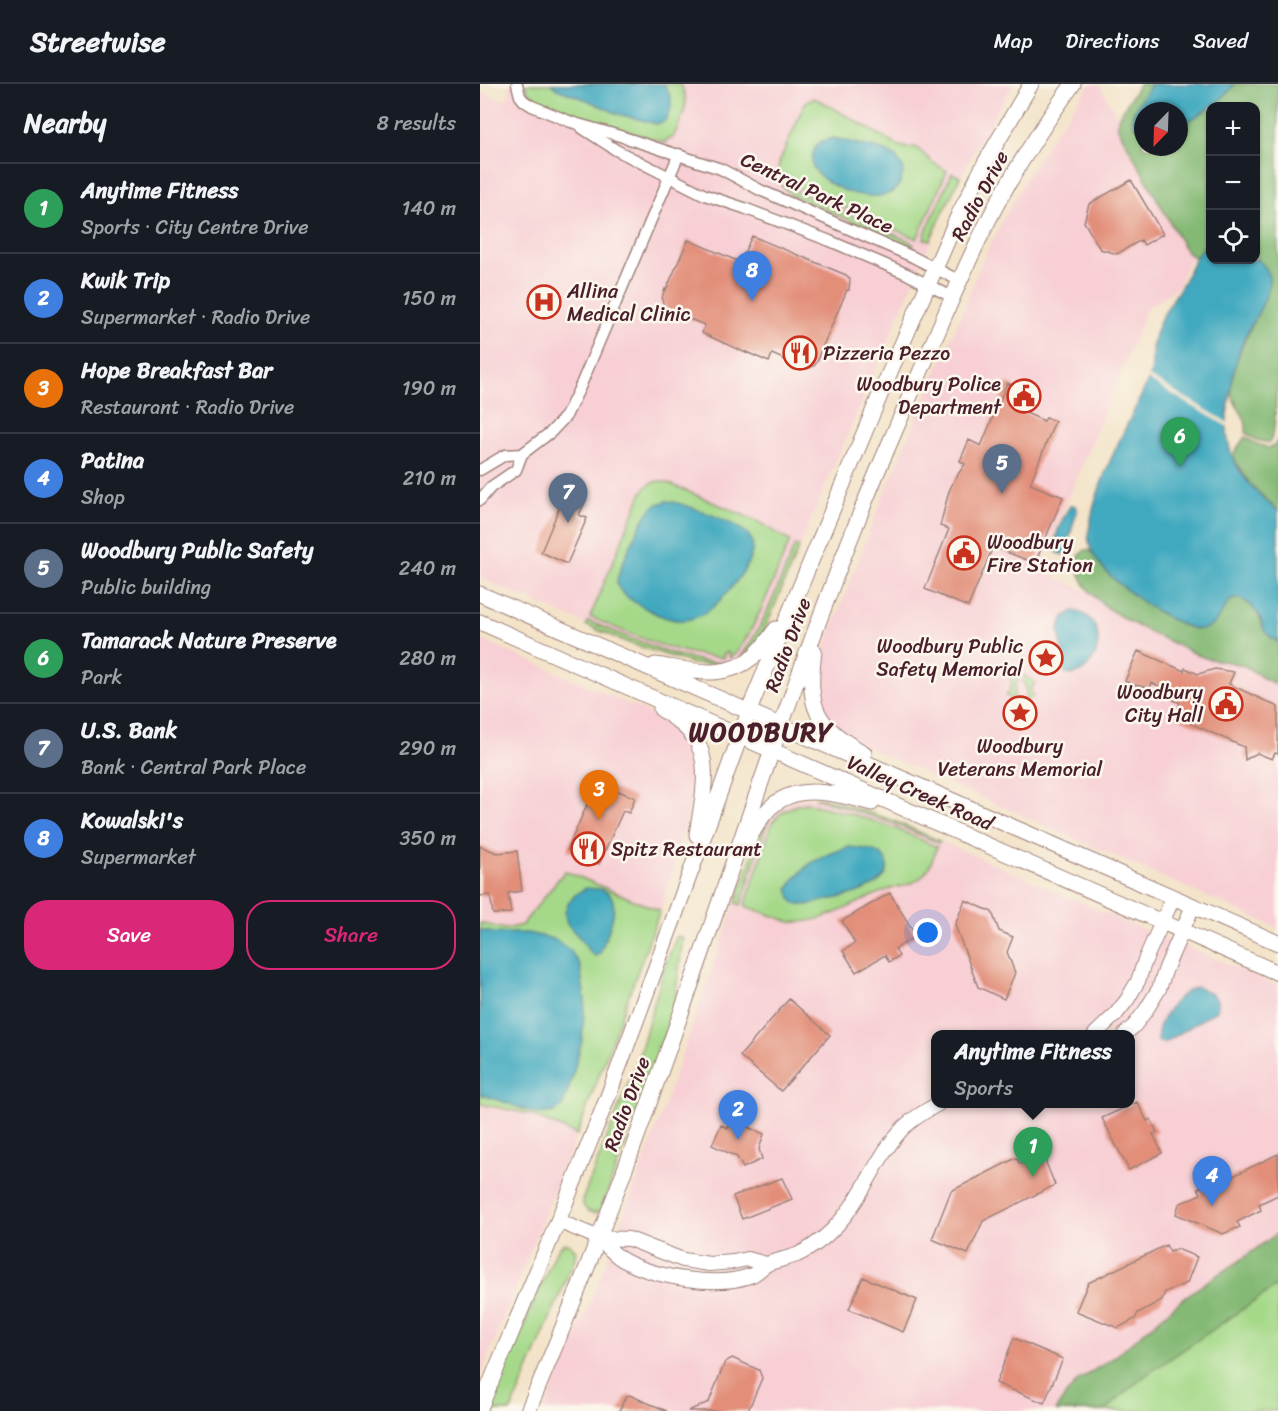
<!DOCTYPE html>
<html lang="en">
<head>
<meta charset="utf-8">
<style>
  :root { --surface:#171b24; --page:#20242c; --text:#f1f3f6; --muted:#9ea1a6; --line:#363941; --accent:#db2777 }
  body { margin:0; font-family:Sriracha,sans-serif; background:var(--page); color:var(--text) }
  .controls { position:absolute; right:18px; top:18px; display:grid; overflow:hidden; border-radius:12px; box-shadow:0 2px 4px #0004 }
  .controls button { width:54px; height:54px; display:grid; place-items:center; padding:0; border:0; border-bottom:2px solid var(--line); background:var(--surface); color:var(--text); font:30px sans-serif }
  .compass { position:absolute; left:654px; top:18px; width:54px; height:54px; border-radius:50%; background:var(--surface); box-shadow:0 2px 4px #0004; rotate:203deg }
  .you { position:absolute; left:448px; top:849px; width:21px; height:21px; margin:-15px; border:4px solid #fff; border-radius:50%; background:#1a73e8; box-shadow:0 0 0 9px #1a73e833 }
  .badge { display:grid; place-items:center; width:39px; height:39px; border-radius:50%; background:var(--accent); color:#fff; font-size:20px; font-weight:700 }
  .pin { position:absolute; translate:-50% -50px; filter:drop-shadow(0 2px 3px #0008) }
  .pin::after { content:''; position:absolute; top:32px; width:21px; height:18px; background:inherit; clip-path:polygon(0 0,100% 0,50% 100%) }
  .popup { position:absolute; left:451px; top:946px; width:204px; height:78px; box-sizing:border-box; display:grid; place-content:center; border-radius:12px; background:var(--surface); filter:drop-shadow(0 2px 4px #0005); font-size:20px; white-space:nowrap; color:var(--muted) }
  .popup b { font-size:22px; color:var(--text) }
  .popup::after { content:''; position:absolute; left:50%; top:100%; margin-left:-12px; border:12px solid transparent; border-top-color:var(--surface) }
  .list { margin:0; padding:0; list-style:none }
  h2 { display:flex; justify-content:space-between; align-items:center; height:78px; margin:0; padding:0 24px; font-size:26px }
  h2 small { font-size:20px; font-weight:400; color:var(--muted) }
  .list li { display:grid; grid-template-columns:39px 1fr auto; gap:18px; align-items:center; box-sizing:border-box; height:90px; padding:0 24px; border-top:2px solid var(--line) }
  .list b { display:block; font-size:22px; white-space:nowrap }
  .list p { margin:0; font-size:20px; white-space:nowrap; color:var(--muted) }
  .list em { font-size:20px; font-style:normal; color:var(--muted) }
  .actions { display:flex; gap:12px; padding:18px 24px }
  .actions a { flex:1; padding:14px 0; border:2px solid var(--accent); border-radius:24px; text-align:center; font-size:21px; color:var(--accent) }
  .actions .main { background:var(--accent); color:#fff }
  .icon { flex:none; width:33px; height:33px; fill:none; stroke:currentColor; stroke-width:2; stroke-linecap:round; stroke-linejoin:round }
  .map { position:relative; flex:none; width:798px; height:1327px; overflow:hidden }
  header { display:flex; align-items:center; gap:36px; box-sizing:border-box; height:84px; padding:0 30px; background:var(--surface); border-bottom:2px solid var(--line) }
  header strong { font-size:28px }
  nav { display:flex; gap:33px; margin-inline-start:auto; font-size:21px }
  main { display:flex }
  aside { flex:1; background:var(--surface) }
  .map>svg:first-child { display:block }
</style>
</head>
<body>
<header>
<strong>Streetwise</strong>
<nav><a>Map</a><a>Directions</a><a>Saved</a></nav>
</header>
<main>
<aside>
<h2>Nearby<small>8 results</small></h2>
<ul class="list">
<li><span class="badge" style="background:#2e9e5b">1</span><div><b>Anytime Fitness</b><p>Sports · City Centre Drive</p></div><em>140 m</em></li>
<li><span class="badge" style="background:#3f7fe0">2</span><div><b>Kwik Trip</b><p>Supermarket · Radio Drive</p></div><em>150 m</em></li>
<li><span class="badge" style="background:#e8710a">3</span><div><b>Hope Breakfast Bar</b><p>Restaurant · Radio Drive</p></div><em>190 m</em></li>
<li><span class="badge" style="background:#3f7fe0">4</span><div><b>Patina</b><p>Shop</p></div><em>210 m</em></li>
<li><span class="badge" style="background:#5c6f8a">5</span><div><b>Woodbury Public Safety</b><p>Public building</p></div><em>240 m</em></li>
<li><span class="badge" style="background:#2e9e5b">6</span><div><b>Tamarack Nature Preserve</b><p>Park</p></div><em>280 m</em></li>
<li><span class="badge" style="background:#5c6f8a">7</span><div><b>U.S. Bank</b><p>Bank · Central Park Place</p></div><em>290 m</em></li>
<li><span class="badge" style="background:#3f7fe0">8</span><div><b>Kowalski's</b><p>Supermarket</p></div><em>350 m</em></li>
</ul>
<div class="actions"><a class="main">Save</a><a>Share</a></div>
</aside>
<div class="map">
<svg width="798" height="1327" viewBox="0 0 798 1327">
  <rect width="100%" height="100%" fill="#fbf7ec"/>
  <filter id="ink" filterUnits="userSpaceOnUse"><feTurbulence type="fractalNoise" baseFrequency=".0167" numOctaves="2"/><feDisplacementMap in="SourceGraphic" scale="12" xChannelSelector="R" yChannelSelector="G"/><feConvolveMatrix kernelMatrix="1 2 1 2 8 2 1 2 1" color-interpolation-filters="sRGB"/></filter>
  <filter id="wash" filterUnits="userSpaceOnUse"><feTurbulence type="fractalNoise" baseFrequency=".008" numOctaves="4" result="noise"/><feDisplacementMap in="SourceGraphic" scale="24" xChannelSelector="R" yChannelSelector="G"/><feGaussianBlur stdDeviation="1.35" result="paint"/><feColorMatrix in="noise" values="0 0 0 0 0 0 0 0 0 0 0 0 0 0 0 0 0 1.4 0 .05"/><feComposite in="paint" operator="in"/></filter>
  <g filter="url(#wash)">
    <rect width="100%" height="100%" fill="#f3e3c8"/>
    <!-- built -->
    <path fill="#f7cfd4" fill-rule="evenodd" d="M 29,0 L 534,0 L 517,27 L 495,65 L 469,115 L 318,466 L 270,568 L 243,581 L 214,580 L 149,559 L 0,494 L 0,7 L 22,16 L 30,12 Z
      M 610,0 L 619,0 L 713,167 L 698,203 L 667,224 L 559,486 L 798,590 L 798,844 L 375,658 L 364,652 L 345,630 L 337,608 L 340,577 L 351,547 L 404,410 L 480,233 L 500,182 L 520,141 L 544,98 L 571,54 Z
      M 0,555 L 181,634 L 189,638 L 208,654 L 216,670 L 218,694 L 190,795 L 180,827 L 85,787 L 42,841 L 25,845 L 0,839 Z
      M 330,713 L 412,736 L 425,741 L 648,839 L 722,869 L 798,902 L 798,1157 L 586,1327 L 64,1327 L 122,1189 L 177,1042 L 280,748 L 283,741 L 296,726 L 310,718 ZM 456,950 L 650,950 L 650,1020 L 456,1020 Z
      M 0,1020 L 49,1030 L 97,1051 L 0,1293 Z"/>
    <!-- green -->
    <path fill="#a5d989" stroke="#787c5a" stroke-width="1.5" d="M 45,0 L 200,0 C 212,19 202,33 194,52 L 191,55 L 187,55 L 186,59 L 101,33 L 57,15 L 49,9 Z
      M 334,14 L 341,17 L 417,61 L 427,64 L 436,63 L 452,78 L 467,87 L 437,155 L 298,95 L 298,87 L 299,79 L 324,21 L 328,16 Z
      M 472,89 L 480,93 L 452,152 L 450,156 L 444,155 L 446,147 Z
      M 300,100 L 429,157 L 434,161 L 431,163 L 426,161 L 311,111 Z
      M 179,397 L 188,399 L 277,437 L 310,457 C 300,480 269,564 250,574 L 248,568 L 243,570 L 244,574 C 197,571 153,551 110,533 L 162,408 C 167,401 171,398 179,397 Z
      M 315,461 L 319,463 L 282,552 L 276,561 L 260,574 C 285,541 299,499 315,461 Z
      M 108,537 L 155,556 L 194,570 L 221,577 L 244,579 L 245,581 L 214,580 L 149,559 L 106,541 Z
      M 536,589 L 539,592 L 538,598 L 535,602 L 534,615 L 531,616 L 526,611 C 531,607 533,597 530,592 Z
      M 544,591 L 555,599 L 551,605 L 551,609 L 554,611 L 549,616 L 546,616 L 546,603 L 543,598 Z
      M 335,714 L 350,716 L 412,736 L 460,757 L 459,759 L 415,740 Z
      M 327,719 L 375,731 L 417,745 L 457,763 C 453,774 449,788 439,795 C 430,802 418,802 407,806 C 377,817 343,841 310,838 L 265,822 L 292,739 C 300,727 313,721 327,719 Z
      M 289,735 L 286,742 L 261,821 L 256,819 L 280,748 Z
      M 85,787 L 180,827 L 97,1051 L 49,1030 L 0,1020 L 0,839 L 25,845 L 42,841 Z
      M 197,852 L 203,854 L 193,929 L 121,1126 L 115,1129 L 108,1127 L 103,1121 L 103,1114 L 158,975 L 185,881 Z
      M 798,1157 L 798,1327 L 586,1327 Z
      M 84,1159 L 90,1160 L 96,1167 L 94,1177 L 31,1327 L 7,1327 L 76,1167 Z"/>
    <!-- forest -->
    <path fill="#84b975" stroke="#676c50" stroke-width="1.5" d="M 659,0 L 672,0 L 659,18 L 652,32 L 657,44 L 663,47 L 663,63 L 699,63 L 699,42 C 719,30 740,18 755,0 L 798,0 L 798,298 C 794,315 798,347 789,359 L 777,356 L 766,349 C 768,331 756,326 752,311 C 749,301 755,280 759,270 C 764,254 790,210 789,198 C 787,189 782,179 776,174 L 776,22 L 730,22 L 730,158 L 728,160 L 716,174 L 709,170 L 703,162 L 638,44 L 638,34 Z
      M 765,353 L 777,360 L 789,364 L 794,362 L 798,356 L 798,427 L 770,400 L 753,374 L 755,367 Z
      M 605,466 L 609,466 L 613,469 C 638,503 671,527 710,544 L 739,534 C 742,529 744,522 748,518 C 759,508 774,522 779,532 C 782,537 782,544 787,549 C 790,553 794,556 798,558 L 798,601 L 783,594 L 765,582 L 749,578 L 725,574 L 718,571 C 683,553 609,528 599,487 C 597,478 597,472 605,466 Z
      M 798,1149 L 798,1201 L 665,1292 L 644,1309 L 625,1327 L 575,1327 L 586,1311 L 598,1297 L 636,1272 L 705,1213 L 734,1193 L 755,1180 Z"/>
    <!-- water -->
    <path fill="#3fa9bf" stroke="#446475" stroke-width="1.5" d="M 71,0 L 184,0 L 191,14 L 191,24 L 187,34 L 183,38 L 176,40 L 138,30 L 107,16 L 77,5 Z
      M 672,0 L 755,0 C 741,19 719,31 699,42 L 699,27 L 663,27 L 663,47 L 653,40 C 650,25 664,11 672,0 Z
      M 354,54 L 406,67 L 416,73 L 423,83 C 424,90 422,95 419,101 C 403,126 344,105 333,83 C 331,78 332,74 333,69 C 336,58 343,56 354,54 Z
      M 730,158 L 730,176 L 776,176 L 776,174 C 783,180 789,186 789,196 C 789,215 774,234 766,251 C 757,270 752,291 750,313 C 748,323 746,334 747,344 C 747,380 772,406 798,427 L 798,558 C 793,555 788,551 784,546 C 782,542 782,538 780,533 C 776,526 768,518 760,515 C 741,509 744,549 716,545 C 698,542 666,521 652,510 C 635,497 614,480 609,458 C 607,447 611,437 613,426 C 625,378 651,337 670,292 C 673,283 672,274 672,265 C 673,259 674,253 676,247 C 682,229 694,215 703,199 C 711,185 716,166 730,158 Z
      M 187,417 C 203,419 262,440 270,453 C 283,473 240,521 223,530 C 219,533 211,535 206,536 C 194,538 177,531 167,525 C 158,520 147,515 141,507 C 139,505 137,502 137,499 C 136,489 163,433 171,425 C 175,420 181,419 187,417 Z
      M 591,421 L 596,422 L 597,426 L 586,467 L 584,470 L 580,470 L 575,466 C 574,451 583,433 591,421 Z
      M 593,527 C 629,531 624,585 591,591 L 585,589 L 584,585 L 579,544 L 584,533 Z
      M 369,763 C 382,764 405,765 407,781 C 408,786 407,790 403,794 C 389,808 362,813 343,817 C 337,818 331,821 325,821 C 320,821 316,820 312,817 L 308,805 C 324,778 341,772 369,763 Z
      M 106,804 C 112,805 120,804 125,807 C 145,817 125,854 120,869 L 116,872 C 108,869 107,864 103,858 C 98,851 91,846 87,839 C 80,823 94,810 106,804 Z
      M 0,846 L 15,849 L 48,849 L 74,855 L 90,866 L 100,881 L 105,917 L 102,957 L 89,1004 L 82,1023 L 75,1028 L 58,1030 L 0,1010 Z
      M 716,903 C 727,907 742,912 737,926 L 686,958 L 682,959 L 678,957 C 674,939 699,908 716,903 Z"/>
    <!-- pier -->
    <path fill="#f3e3c8" d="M 667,291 L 750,340 L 750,344 L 665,294 Z"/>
    <g id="blocks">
      <!-- building -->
      <path fill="#e28e79" d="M 651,96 L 683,150 L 664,161 L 661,156 L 637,170 L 620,165 L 604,138 L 609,120 Z
        M 272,152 L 366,191 L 370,195 L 369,206 L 367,206 L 339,271 L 340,272 L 335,281 L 330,284 L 321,283 L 292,270 L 289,278 L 266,268 L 266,269 L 222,249 L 225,241 L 188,227 L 184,222 L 182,216 L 183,210 L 185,205 L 186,206 L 208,156 L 260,178 Z
        M 527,299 L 543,306 L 535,324 L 564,337 L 566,334 L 575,337 L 550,400 L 583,413 L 555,479 L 513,463 L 488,523 L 445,505 L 469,445 L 460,442 L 469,407 L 475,395 L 485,380 L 480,377 L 489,356 L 501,362 Z
        M 92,410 L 106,416 L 99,431 L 107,434 L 87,480 L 61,468 L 80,422 L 85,425 Z
        M 658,567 L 704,587 L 705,584 L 718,590 L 735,585 L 754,588 L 749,600 L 798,623 L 798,670 L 795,669 L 792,675 L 777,669 L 765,676 L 764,663 L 694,632 L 700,619 L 692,615 L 692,608 L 672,599 L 670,604 L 655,601 L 645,597 Z
        M 117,698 L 155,714 L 149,729 L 143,727 L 119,780 L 87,766 Z
        M 0,762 L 17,769 L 37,767 L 42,807 L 28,809 L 31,829 L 13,830 L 10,811 L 0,812 Z
        M 410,809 L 436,852 L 415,865 L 419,872 L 409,878 L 405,871 L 376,888 L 363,867 L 375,859 L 362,837 Z
        M 485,816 L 512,828 L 519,847 L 533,853 L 527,868 L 535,889 L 524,915 L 498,903 L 475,841 Z
        M 309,915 L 350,951 L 301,1007 L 260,972 Z
        M 657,1018 L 667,1037 L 671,1035 L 677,1049 L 673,1050 L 682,1069 L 649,1086 L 622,1034 Z
        M 251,1036 L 284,1050 L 279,1065 L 282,1075 L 263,1084 L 257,1073 L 232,1061 L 241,1041 L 248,1044 Z
        M 562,1069 L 575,1101 L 503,1137 L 488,1170 L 452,1155 L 471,1107 L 536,1074 L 540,1080 Z
        M 798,1070 L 798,1111 L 779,1120 L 781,1126 L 757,1138 L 760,1143 L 743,1150 L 696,1130 L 699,1120 L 721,1110 L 718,1104 L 730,1099 L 731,1103 Z
        M 302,1094 L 312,1115 L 262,1135 L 253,1112 Z
        M 686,1161 L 690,1168 L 697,1165 L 717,1173 L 707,1199 L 685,1208 L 682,1216 L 658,1229 L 655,1235 L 638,1244 L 596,1227 L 608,1199 Z
        M 383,1193 L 437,1216 L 423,1248 L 369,1225 Z
        M 534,1254 L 583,1275 L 564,1319 L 516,1299 Z
        M 252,1274 L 279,1286 L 282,1294 L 268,1327 L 208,1327 L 229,1318 L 245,1278 Z
        M 149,1311 L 187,1327 L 139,1327 L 145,1314 Z"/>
    </g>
  </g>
  <g filter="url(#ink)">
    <use href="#blocks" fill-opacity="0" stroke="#9e817a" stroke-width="1.5"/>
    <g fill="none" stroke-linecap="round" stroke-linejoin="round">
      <defs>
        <path id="minor" d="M 37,0 L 40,12 L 44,17 L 52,22 L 91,38 L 140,52 L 241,85 L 280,106 L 433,173 L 480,197
          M 102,44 L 136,66 L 225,111 L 264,124 L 350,157 L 427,190 L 472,213
          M 0,386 L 25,371 L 42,370 L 71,348 L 86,332 L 100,303 L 199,70
          M 0,416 L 11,403 L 36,386 L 42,370"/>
        <path id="tertiary" d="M 615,950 L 636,930 L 647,916 L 658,897 L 665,876 L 693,814
          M 645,950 L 654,942 L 666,926 L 679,905 L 686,884 L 713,822
          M 78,1137 L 119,1154 L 149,1155 L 203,1176 L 229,1180 L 253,1178 L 268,1175 L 286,1180
          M 119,1154 C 126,1161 134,1171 143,1176 C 174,1193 238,1205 272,1191 C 279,1188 283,1181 290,1179 C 299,1176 308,1174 317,1171 C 334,1163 351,1149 363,1134 C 386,1106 399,1069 424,1043 C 434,1034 447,1026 458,1020"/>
        <path id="secondary" d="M 0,510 L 798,859
          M 0,538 L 798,889
          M 334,567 C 327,623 334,641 384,669
          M 175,581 C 211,586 245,598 275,571 C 283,564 289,554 296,545
          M 181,625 C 193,633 205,641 214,653 C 233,679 221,721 217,751
          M 266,760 C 272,749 278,737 286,728 C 314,696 357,710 392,719
          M 0,1324 L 78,1137 L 127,1015 L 176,883 L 274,614 L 405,299 L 479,130 L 505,79 L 551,0
          M 48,1327 C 92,1223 134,1118 172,1011 C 247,803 313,591 398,386 C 418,339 438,293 458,247 C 477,202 496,158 519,116 C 541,76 566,37 593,0"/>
      </defs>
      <!-- minor casing -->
      <use href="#minor" stroke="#9e817a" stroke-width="13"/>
      <!-- tertiary casing -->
      <use href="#tertiary" stroke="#9e817a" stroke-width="16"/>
      <!-- secondary casing -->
      <use href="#secondary" stroke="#9e817a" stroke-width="17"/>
      <!-- minor -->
      <use href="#minor" stroke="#fff" stroke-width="10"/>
      <!-- tertiary -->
      <use href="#tertiary" stroke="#fff" stroke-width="14"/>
      <!-- secondary -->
      <use href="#secondary" stroke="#fff" stroke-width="15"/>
    </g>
  </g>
  <!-- icons -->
  <defs>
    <symbol id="hospital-ring" viewBox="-11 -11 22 22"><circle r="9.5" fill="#fbf7ec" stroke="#c8321e" stroke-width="1.5"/><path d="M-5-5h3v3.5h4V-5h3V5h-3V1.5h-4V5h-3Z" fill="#c8321e"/></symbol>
    <symbol id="restaurant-ring" viewBox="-11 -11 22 22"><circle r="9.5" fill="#fbf7ec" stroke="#c8321e" stroke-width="1.5"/><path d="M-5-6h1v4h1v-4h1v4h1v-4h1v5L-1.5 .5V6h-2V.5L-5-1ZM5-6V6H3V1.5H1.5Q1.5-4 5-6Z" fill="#c8321e"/></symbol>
    <symbol id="civic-ring" viewBox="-11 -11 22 22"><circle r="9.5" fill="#fbf7ec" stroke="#c8321e" stroke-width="1.5"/><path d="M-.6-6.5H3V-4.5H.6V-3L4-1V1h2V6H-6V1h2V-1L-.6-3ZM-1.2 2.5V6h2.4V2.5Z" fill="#c8321e"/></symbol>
    <symbol id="sight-ring" viewBox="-11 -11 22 22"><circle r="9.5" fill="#fbf7ec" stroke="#c8321e" stroke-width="1.5"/><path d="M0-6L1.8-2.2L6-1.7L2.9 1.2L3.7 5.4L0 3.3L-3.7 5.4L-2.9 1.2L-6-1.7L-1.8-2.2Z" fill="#c8321e"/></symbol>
  </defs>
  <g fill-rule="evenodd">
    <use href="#hospital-ring" x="45" y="199" width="38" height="38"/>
    <use href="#restaurant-ring" x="301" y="250" width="38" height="38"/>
    <use href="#civic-ring" x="525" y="293" width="38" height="38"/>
    <use href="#civic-ring" x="465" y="450" width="38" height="38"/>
    <use href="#sight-ring" x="547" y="555" width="38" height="38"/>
    <use href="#civic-ring" x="727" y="601" width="38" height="38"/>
    <use href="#sight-ring" x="521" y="610" width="38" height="38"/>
    <use href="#restaurant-ring" x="89" y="746" width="38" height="38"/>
  </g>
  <g text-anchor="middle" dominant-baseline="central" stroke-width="5" stroke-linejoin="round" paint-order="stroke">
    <!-- street labels -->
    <g font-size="20" fill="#4a1f2b" stroke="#fbf7ec">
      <text transform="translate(337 109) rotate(25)">Central Park Place</text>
      <text transform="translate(500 112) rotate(-62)">Radio Drive</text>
      <text transform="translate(308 561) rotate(-70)">Radio Drive</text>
      <text transform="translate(440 709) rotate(24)">Valley Creek Road</text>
      <text transform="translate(147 1020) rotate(-70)">Radio Drive</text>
    </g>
    <!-- poi labels -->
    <g font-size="20" fill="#4a1f2b" stroke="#fbf7ec" text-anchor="start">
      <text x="87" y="207">Allina<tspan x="87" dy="23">Medical Clinic</tspan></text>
      <text x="343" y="269">Pizzeria Pezzo</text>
      <text x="521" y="300" text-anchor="end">Woodbury Police<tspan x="521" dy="23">Department</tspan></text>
      <text x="507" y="458">Woodbury<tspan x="507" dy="23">Fire Station</tspan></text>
      <text x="543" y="562" text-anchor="end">Woodbury Public<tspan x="543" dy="23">Safety Memorial</tspan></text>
      <text x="723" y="608" text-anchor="end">Woodbury<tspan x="723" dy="23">City Hall</tspan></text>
      <text x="540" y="662" text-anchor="middle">Woodbury<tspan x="540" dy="23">Veterans Memorial</tspan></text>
      <text x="131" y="765">Spitz Restaurant</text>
    </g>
    <!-- district labels -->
    <g font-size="26" font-weight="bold" letter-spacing="1.5" fill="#4a1f2b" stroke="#fbf7ec">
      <text x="281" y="648">WOODBURY</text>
    </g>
  </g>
</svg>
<div class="controls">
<button>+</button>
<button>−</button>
<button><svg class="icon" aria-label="locate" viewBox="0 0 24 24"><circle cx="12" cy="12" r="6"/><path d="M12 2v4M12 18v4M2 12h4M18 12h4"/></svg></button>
</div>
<svg class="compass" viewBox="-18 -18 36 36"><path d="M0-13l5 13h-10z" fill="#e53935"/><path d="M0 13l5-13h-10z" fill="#9ea1a6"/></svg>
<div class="you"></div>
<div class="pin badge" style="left:553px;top:1093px;background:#2e9e5b">1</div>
<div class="popup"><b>Anytime Fitness</b>Sports</div>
<div class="pin badge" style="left:258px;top:1056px;background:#3f7fe0">2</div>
<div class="pin badge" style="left:119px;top:736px;background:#e8710a">3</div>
<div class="pin badge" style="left:732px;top:1122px;background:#3f7fe0">4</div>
<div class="pin badge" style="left:522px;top:410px;background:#5c6f8a">5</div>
<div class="pin badge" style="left:700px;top:383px;background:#2e9e5b">6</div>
<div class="pin badge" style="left:88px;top:439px;background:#5c6f8a">7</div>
<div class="pin badge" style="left:272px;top:217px;background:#3f7fe0">8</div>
</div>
</main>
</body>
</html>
